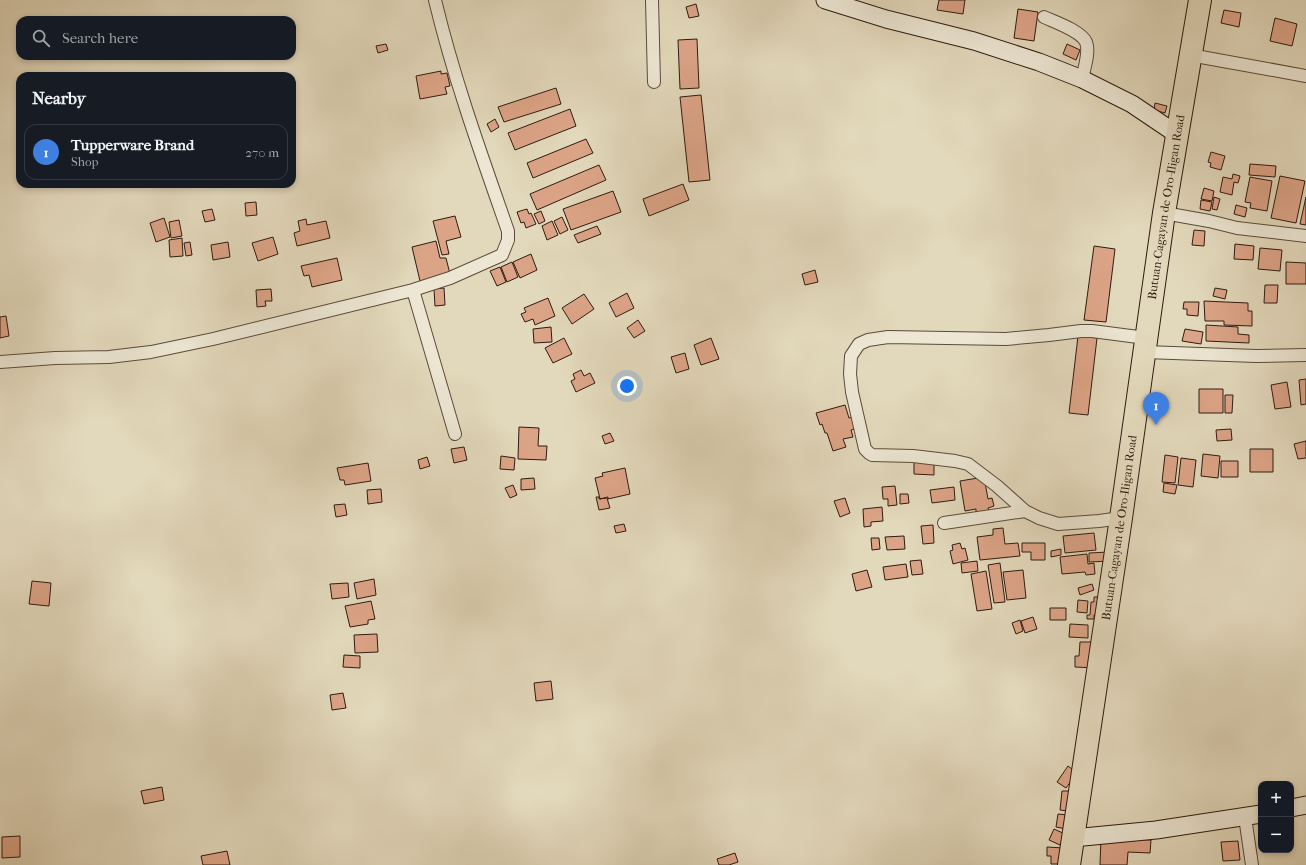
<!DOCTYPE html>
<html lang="en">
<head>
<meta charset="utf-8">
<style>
  :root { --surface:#171b24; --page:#242831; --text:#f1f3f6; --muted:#9ea1a6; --line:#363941; --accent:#c59692 }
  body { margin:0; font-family:"IM FELL French Canon",serif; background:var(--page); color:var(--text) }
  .controls { position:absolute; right:12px; bottom:12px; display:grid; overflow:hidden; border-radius:8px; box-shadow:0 2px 6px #0003 }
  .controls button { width:36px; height:36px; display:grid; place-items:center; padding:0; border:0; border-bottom:1px solid var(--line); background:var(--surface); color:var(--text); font:20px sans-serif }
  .you { position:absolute; left:627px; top:386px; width:14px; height:14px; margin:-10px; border:3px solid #fff; border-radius:50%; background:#1a73e8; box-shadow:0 0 0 6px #1a73e833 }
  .badge { display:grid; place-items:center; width:26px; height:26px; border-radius:50%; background:var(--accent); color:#fff; font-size:13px; font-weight:700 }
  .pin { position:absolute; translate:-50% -33px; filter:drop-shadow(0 1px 2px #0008) }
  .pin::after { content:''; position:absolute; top:21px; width:14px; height:12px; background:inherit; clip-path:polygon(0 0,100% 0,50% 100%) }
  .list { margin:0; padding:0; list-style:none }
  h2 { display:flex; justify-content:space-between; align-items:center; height:52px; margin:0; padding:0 16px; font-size:17px }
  h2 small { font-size:13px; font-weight:400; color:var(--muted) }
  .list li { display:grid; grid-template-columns:26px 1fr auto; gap:12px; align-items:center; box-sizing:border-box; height:56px; margin:0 8px 8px; padding:0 8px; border:1px solid var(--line); border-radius:12px }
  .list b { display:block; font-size:15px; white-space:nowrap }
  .list p { margin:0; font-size:13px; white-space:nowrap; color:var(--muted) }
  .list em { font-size:13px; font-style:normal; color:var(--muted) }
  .icon { flex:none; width:22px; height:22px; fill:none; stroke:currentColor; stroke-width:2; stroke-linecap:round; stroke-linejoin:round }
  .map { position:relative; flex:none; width:1306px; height:865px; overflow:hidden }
  .search { position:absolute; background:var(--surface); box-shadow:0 2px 6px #0003; left:16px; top:16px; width:280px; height:44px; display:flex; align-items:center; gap:10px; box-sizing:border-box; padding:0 14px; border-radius:12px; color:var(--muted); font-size:15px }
  .panel { position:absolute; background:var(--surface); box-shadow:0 2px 6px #0003; left:16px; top:72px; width:280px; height:116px; border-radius:12px }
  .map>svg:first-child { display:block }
</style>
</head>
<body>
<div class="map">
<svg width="1306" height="865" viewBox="0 0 1306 865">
  <rect width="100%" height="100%" fill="#e2d8bb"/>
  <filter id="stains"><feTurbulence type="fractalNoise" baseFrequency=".005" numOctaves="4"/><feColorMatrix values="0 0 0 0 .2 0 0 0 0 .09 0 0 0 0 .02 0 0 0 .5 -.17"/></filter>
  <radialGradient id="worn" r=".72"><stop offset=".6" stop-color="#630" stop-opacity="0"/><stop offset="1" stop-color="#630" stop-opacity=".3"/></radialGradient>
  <!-- building -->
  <path fill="#dca487" stroke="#301a10" d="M 939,0 L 965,0 L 963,14 L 937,10 Z
    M 696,4 L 699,16 L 689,18 L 686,7 Z
    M 1018,9 L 1038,12 L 1034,41 L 1014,38 Z
    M 1224,10 L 1241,13 L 1239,27 L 1221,23 Z
    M 1275,18 L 1297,24 L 1292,46 L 1270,41 Z
    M 697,39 L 699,88 L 680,89 L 678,40 Z
    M 386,44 L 388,50 L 378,53 L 376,46 Z
    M 1067,44 L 1080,50 L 1076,60 L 1063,54 Z
    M 441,71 L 441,74 L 447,73 L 450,86 L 445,87 L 447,94 L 420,99 L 416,76 Z
    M 556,88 L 561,104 L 504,122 L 498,107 Z
    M 701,95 L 710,180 L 689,182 L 680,97 Z
    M 1155,103 L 1167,106 L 1165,113 L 1154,110 Z
    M 570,109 L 576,126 L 515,150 L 508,133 Z
    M 495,119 L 499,127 L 491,132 L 487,124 Z
    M 586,139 L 593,153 L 533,178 L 527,163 Z
    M 1211,152 L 1225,156 L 1221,170 L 1210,167 L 1211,163 L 1208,162 Z
    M 1250,164 L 1276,166 L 1275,177 L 1249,175 Z
    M 599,165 L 606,180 L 537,210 L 530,194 Z
    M 1233,174 L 1240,176 L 1238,183 L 1234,182 L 1232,195 L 1220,192 L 1223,177 L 1232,179 Z
    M 1280,176 L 1305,181 L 1296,223 L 1271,218 Z
    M 1250,177 L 1272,181 L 1267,211 L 1250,208 L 1251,203 L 1245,202 Z
    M 683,184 L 689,200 L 649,216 L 643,199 Z
    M 1204,188 L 1214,191 L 1212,201 L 1201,199 Z
    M 613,191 L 621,212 L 571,230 L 563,209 Z
    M 1214,197 L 1220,199 L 1217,210 L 1212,209 Z
    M 1306,197 L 1306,225 L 1300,224 Z
    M 1201,200 L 1212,202 L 1210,211 L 1200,209 Z
    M 256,202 L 257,215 L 246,216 L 245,203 Z
    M 1236,205 L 1247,208 L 1245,217 L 1234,214 Z
    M 212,209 L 215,220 L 205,222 L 202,211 Z
    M 527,209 L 529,214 L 531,213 L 536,224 L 526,228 L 524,222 L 521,223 L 517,212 Z
    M 541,211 L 545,221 L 539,224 L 534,214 Z
    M 455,216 L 461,237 L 446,241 L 449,254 L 442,255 L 433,221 Z
    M 562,217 L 568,230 L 560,234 L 554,221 Z
    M 164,218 L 170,237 L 156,242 L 150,223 Z
    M 306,219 L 307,225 L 326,221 L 330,238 L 297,246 L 294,233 L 300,231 L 298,221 Z
    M 179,220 L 182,236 L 171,238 L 169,222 Z
    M 552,221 L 558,235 L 547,240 L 542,226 Z
    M 597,226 L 601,234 L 578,243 L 574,235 Z
    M 1194,230 L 1205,231 L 1204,246 L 1192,245 Z
    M 273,237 L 278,254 L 258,261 L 252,243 Z
    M 182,238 L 183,256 L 170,257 L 169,240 Z
    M 436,241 L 440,258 L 446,258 L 450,274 L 420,281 L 412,247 Z
    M 190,242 L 192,255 L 186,256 L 184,243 Z
    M 228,242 L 230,257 L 213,260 L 211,245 Z
    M 1235,244 L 1254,246 L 1253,260 L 1234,259 Z
    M 1094,246 L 1115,249 L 1106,322 L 1084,320 Z
    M 1260,248 L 1282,250 L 1280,271 L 1258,269 Z
    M 531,254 L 537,270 L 520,278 L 513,262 Z
    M 337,258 L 342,280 L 312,287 L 309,275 L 304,276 L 301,266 Z
    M 512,262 L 518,277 L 507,282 L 501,267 Z
    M 1286,262 L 1306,263 L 1306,284 L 1286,284 Z
    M 500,267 L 506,282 L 497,286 L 490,271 Z
    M 815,270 L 818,282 L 805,285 L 802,274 Z
    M 1265,285 L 1278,285 L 1277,303 L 1264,303 Z
    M 444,288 L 445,305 L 435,306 L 434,289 Z
    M 1215,288 L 1227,290 L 1225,299 L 1213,296 Z
    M 271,289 L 272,301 L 265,301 L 266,306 L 257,307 L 256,290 Z
    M 627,293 L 634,308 L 616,317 L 609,303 Z
    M 584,294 L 594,309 L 572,324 L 562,308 Z
    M 548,298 L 555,316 L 535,325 L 533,319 L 525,322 L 521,314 L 526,312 L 524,308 Z
    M 1204,301 L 1248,303 L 1248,311 L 1252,311 L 1252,326 L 1224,325 L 1224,321 L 1205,321 Z
    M 1184,302 L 1199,302 L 1198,316 L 1187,315 L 1187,309 L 1183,309 Z
    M 6,316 L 9,336 L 0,338 L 0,317 Z
    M 638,320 L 645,331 L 634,338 L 627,328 Z
    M 1206,325 L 1238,327 L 1238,334 L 1249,335 L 1249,343 L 1206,341 Z
    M 551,327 L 552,342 L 534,343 L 533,329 Z
    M 1185,329 L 1203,332 L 1201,344 L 1182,341 Z
    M 1078,336 L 1097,338 L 1088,415 L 1069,413 Z
    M 564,338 L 572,354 L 553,363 L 545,348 Z
    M 711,338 L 719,359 L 701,365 L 694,345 Z
    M 685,353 L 689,369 L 676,373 L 671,357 Z
    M 581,370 L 584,376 L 590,373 L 595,383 L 576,392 L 571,381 L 575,379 L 573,374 Z
    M 1306,379 L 1306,404 L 1301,405 L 1299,380 Z
    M 1287,382 L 1291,407 L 1275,409 L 1271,385 Z
    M 1199,389 L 1223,389 L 1223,413 L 1199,413 Z
    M 1225,395 L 1233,395 L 1232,413 L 1225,413 Z
    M 845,405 L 849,418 L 856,416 L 859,428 L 851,430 L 853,437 L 843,439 L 846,447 L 833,451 L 827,433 L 825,433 L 822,424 L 820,425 L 816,413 Z
    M 519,427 L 539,428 L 538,446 L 547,446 L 546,460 L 518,459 Z
    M 1231,429 L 1232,440 L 1217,441 L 1216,430 Z
    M 610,433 L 614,441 L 605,444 L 602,436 Z
    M 1306,441 L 1306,458 L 1298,459 L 1294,444 Z
    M 464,447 L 467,460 L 454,463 L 451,449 Z
    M 1250,449 L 1273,449 L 1273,472 L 1250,472 Z
    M 1203,454 L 1220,456 L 1218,478 L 1201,476 Z
    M 1165,455 L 1178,457 L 1175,483 L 1162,482 Z
    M 501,456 L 515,458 L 514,470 L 500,469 Z
    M 427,457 L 430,466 L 420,469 L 418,460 Z
    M 1181,458 L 1196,460 L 1193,487 L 1178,485 Z
    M 914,461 L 934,461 L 934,475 L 914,474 Z
    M 1221,461 L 1238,461 L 1238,477 L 1221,477 Z
    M 368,463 L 371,481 L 345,485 L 344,480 L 340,480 L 337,468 Z
    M 625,468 L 630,494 L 608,499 L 608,497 L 600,499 L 595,478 L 603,476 L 602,473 Z
    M 984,477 L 988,499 L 992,498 L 994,506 L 988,508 L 989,511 L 976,513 L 976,509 L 965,511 L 960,481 Z
    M 534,478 L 535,489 L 521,490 L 521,479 Z
    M 1164,483 L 1177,485 L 1175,494 L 1163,492 Z
    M 513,485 L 517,495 L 510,498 L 505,488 Z
    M 895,486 L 897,505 L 888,506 L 888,499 L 883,499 L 882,487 Z
    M 954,487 L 955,500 L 932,503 L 930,490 Z
    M 381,489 L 382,502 L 368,504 L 367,490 Z
    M 900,494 L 908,494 L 909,503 L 900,504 Z
    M 596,497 L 599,497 L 599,499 L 607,498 L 610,508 L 599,510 Z
    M 845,498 L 850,513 L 840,517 L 834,501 Z
    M 345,504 L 347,515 L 336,517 L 334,505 Z
    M 882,507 L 883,521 L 871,522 L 871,526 L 864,527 L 863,509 Z
    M 624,524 L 626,531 L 616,533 L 614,526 Z
    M 933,525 L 934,543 L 923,544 L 921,526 Z
    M 1003,528 L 1005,544 L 1018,543 L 1020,556 L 980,560 L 977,537 L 993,535 L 993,529 Z
    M 1094,533 L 1096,550 L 1065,553 L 1063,536 Z
    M 904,536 L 905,549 L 887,550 L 885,537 Z
    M 871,538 L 879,538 L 880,549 L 872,550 Z
    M 960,543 L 962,549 L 965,548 L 968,560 L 953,564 L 950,551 L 953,550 L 952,545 Z
    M 1022,543 L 1045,543 L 1045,560 L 1031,560 L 1031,552 L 1022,552 Z
    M 1061,549 L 1061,555 L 1051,557 L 1051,551 Z
    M 1109,552 L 1110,561 L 1089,562 L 1089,553 Z
    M 1087,554 L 1088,564 L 1094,563 L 1095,574 L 1086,575 L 1085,572 L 1062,574 L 1060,557 Z
    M 921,560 L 923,574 L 912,575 L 910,561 Z
    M 977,561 L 978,571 L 962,573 L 961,563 Z
    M 1000,563 L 1005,602 L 994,603 L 988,565 Z
    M 906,564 L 908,577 L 885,580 L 883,567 Z
    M 867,570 L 872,587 L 856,591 L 852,574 Z
    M 1023,570 L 1026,598 L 1007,600 L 1003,572 Z
    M 986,571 L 992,609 L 977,611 L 971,574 Z
    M 374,579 L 376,595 L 357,599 L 354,583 Z
    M 32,581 L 51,583 L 49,606 L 29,604 Z
    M 348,583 L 349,597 L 332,599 L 330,584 Z
    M 1092,584 L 1094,590 L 1080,595 L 1078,588 Z
    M 1094,597 L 1104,597 L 1099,615 L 1094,615 L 1094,619 L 1087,619 L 1087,615 L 1090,615 L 1091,602 L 1094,602 Z
    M 1078,600 L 1088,601 L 1087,613 L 1077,612 Z
    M 371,601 L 375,619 L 368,620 L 368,624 L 350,627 L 345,606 Z
    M 1050,608 L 1066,608 L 1066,620 L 1050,620 Z
    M 1033,617 L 1037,629 L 1025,633 L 1021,621 Z
    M 1020,620 L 1023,631 L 1016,634 L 1012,623 Z
    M 1070,624 L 1088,625 L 1088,638 L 1069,637 Z
    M 377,634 L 378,652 L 355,653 L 354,635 Z
    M 1080,642 L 1092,642 L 1095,668 L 1075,667 L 1075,656 L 1079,656 Z
    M 344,655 L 360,656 L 360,668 L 343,667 Z
    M 551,681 L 553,699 L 536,701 L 534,683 Z
    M 343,693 L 346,708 L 332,710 L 330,695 Z
    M 1068,766 L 1077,773 L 1066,788 L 1057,782 Z
    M 162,787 L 164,800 L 144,804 L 141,791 Z
    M 1062,791 L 1070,791 L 1068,811 L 1060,810 Z
    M 1058,814 L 1068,815 L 1066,829 L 1056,827 Z
    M 1054,829 L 1065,834 L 1060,845 L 1049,840 Z
    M 20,836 L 20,857 L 2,858 L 2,837 Z
    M 1101,838 L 1151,840 L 1150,853 L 1128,852 L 1127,865 L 1100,865 Z
    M 1238,841 L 1240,860 L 1223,861 L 1221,842 Z
    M 1047,847 L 1064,848 L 1064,864 L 1051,864 L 1051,856 L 1047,856 Z
    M 227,851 L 230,865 L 203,865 L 201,856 Z
    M 735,853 L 738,862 L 729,865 L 719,865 L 717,859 Z"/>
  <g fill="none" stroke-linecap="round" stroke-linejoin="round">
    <defs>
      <path id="street" d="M 652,0 L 654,82
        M 1044,17 C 1055,22 1081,31 1086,42 C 1090,52 1084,69 1082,79
        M 1190,55 L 1306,76
        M 1164,213 L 1209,221 L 1237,228 L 1306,236
        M 413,290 L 455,434
        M 1145,352 L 1256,356 L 1306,355
        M 0,362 L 55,358 L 109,357 L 151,352 L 213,339 L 413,290 L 450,278 L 502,255 L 508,240 L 508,231 C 481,154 454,79 435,0
        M 1121,518 L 1099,521 L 1058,524 L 1039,518 L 1025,511 L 997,486 L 968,464 L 955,461 L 913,456 L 872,455 L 869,453 L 865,449 L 852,392 L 850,374 L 851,356 L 859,344 L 868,340 L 888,337 L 1006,339 L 1049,335 L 1081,331 L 1092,331 L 1146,338
        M 944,523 L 1025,511
        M 1245,817 L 1252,865"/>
      <path id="secondary" d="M 825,0 L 886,19 L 974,41 L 1039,62 L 1082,79 L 1132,104 L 1178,135
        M 1291,808 L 1306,805
        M 1073,838 L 1156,830 L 1261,814"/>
      <g id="highway">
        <path id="s1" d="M 1069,865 L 1121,518 L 1164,213 L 1200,0"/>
      </g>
    </defs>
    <!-- street casing -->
    <use href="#street" stroke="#5c4a3b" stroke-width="14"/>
    <!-- secondary casing -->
    <use href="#secondary" stroke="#301a10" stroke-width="19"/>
    <!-- highway casing -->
    <use href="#highway" stroke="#301a10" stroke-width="24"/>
    <!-- street -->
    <use href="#street" stroke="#ece6d3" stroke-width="12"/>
    <!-- secondary -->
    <use href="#secondary" stroke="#ece6d3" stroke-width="17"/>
    <!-- highway -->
    <use href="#highway" stroke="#e2d8bb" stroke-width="22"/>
  </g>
  <g text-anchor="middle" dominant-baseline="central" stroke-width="3" stroke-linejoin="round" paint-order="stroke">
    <!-- street labels -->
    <g font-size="12" fill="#301a10" stroke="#ece6d3">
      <text stroke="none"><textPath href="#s1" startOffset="665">Butuan-Cagayan de Oro-Iligan Road</textPath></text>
      <text stroke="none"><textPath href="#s1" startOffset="341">Butuan-Cagayan de Oro-Iligan Road</textPath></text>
    </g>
  </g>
  <rect width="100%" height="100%" filter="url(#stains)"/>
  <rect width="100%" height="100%" fill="url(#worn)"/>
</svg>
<div class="controls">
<button>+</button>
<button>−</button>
</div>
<div class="you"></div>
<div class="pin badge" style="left:1156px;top:425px;background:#3f7fe0">1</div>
<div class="search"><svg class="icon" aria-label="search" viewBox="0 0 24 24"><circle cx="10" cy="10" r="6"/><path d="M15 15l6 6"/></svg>Search here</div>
<section class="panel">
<h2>Nearby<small></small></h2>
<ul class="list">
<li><span class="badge" style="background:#3f7fe0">1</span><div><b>Tupperware Brand</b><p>Shop</p></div><em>270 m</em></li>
</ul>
</section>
</div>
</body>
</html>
